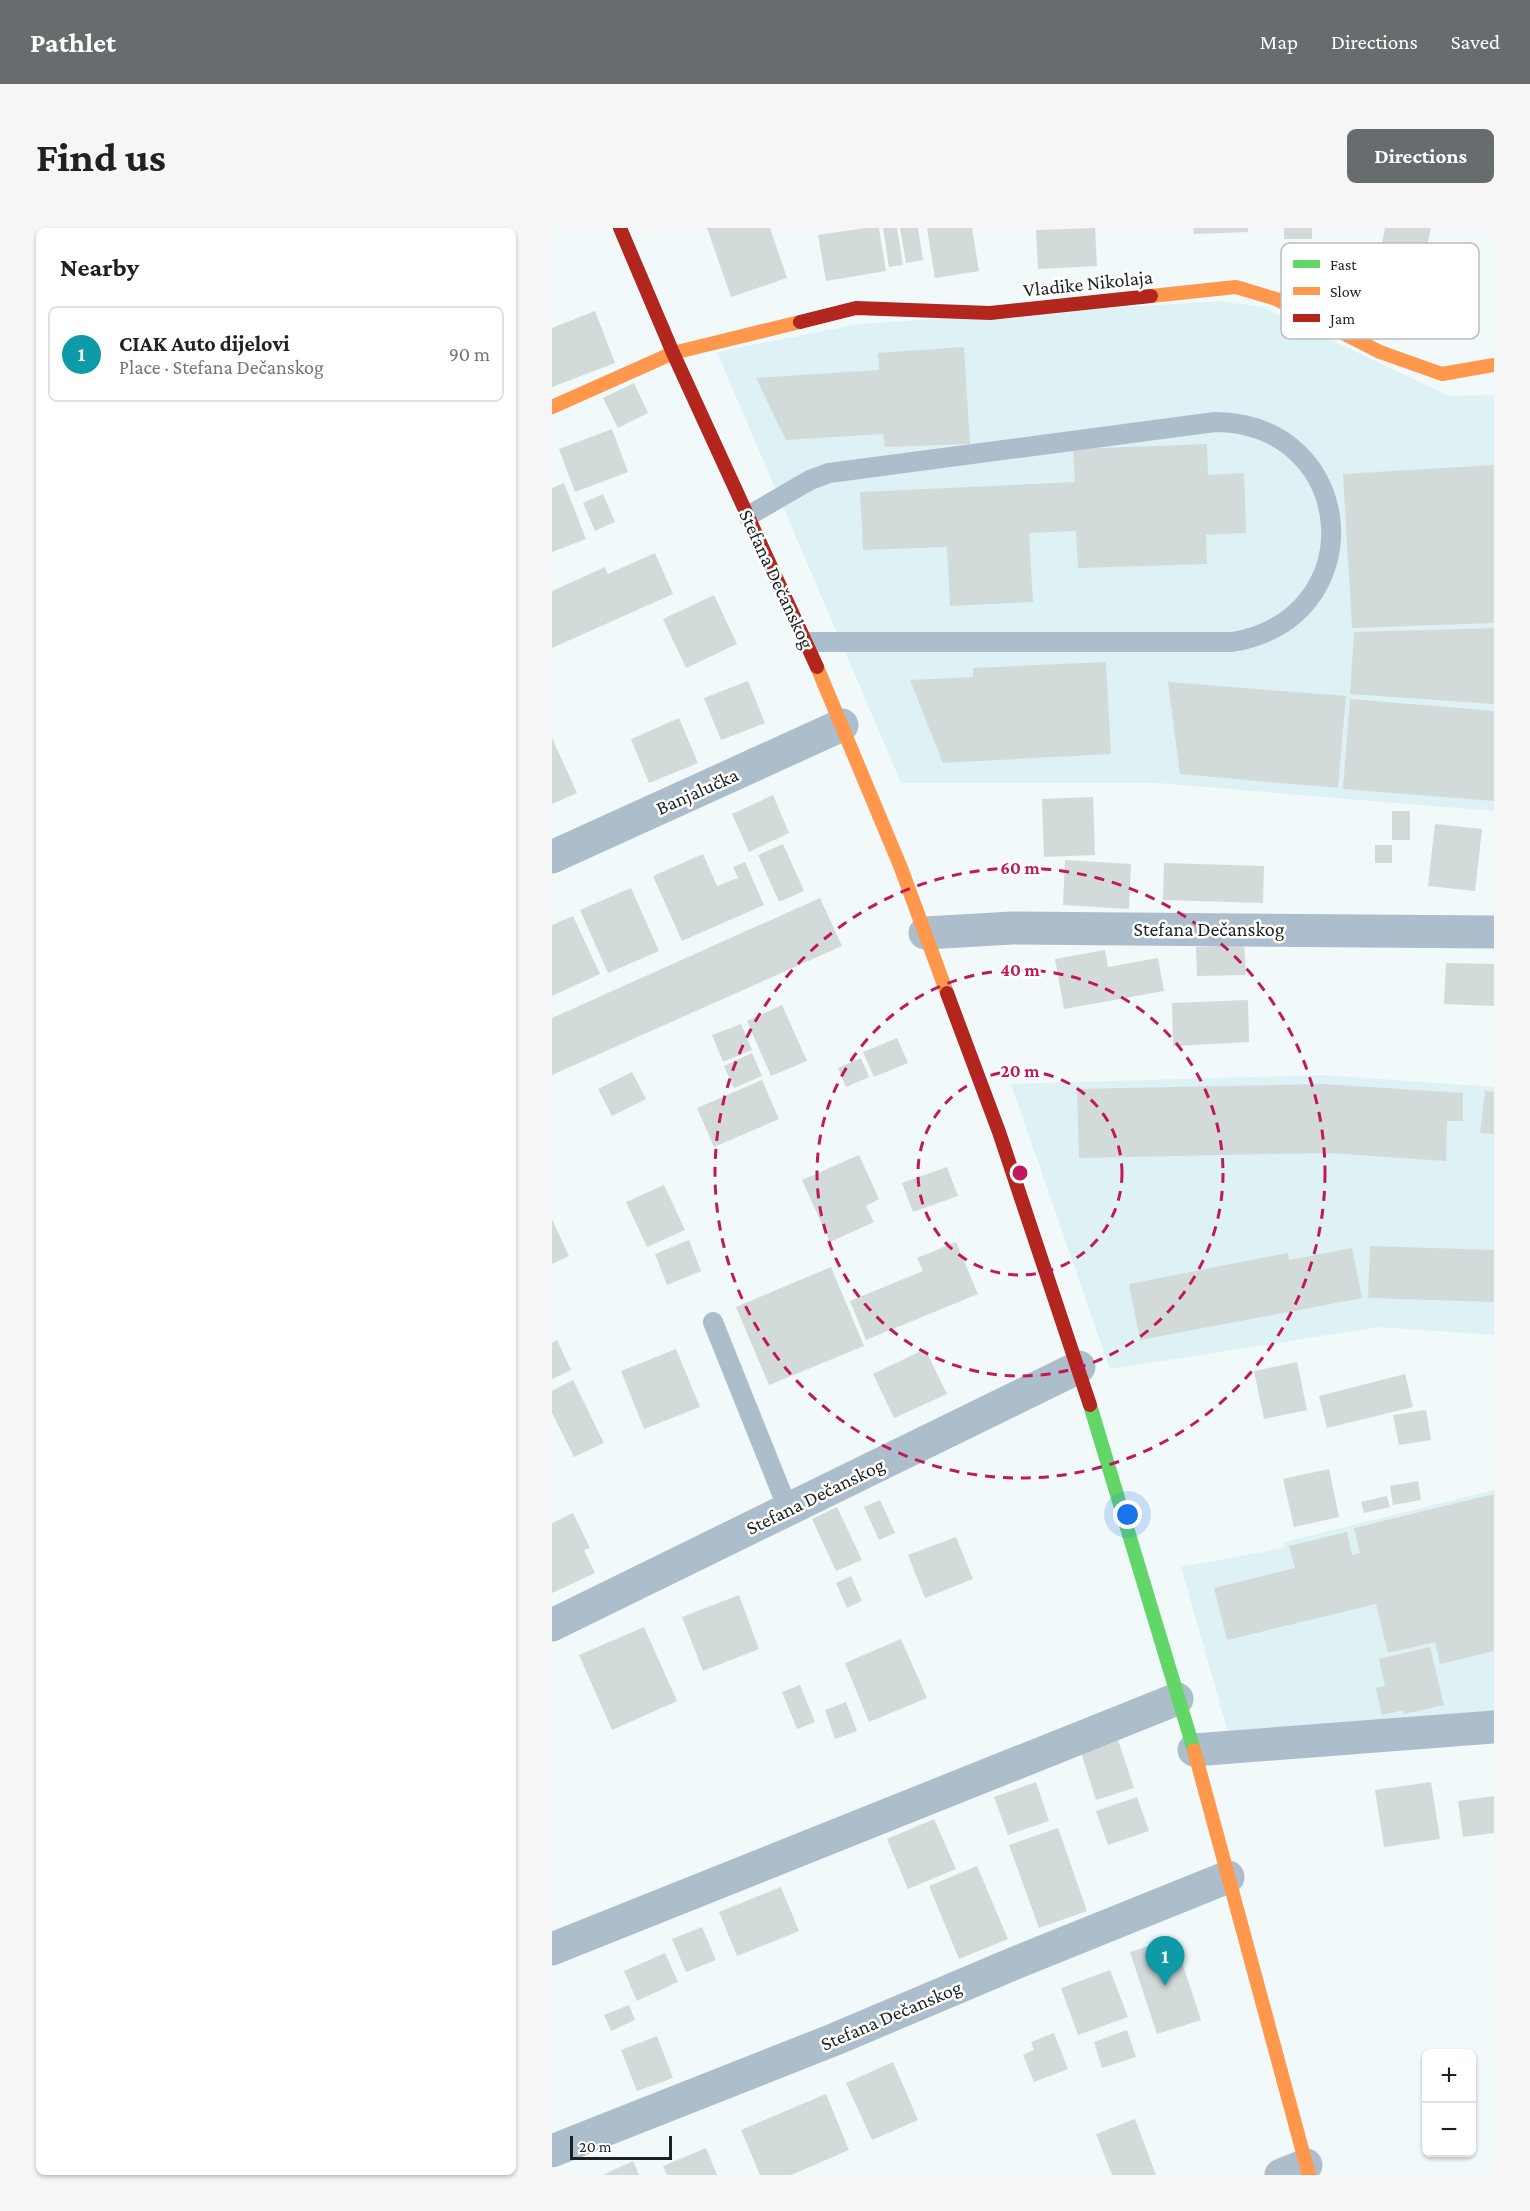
<!DOCTYPE html>
<html lang="en">
<head>
<meta charset="utf-8">
<style>
  :root { --surface:#fff; --page:#f6f6f6; --text:#202124; --muted:#757577; --line:#e0e0e0; --accent:#676d6f }
  body { margin:0; font-family:"Crimson Pro",serif; background:var(--page); color:var(--text) }
  .controls { position:absolute; right:18px; bottom:18px; display:grid; overflow:hidden; border-radius:9px; box-shadow:0 2px 4px #0004 }
  .controls button { width:54px; height:54px; display:grid; place-items:center; padding:0; border:0; border-bottom:2px solid var(--line); background:var(--surface); color:var(--text); font:30px sans-serif }
  .scale { position:absolute; left:18px; bottom:15px; width:102px; box-sizing:border-box; padding-left:6px; border:3px solid #1c2224; border-top:0; font-size:16px; line-height:21px; white-space:nowrap; color:#1c2224; -webkit-text-stroke:4px #fff; paint-order:stroke }
  .you { position:absolute; left:576px; top:1287px; width:21px; height:21px; margin:-15px; border:4px solid #fff; border-radius:50%; background:#1a73e8; box-shadow:0 0 0 9px #1a73e833 }
  .badge { display:grid; place-items:center; width:39px; height:39px; border-radius:50%; background:var(--accent); color:#fff; font-size:20px; font-weight:700 }
  .pin { position:absolute; translate:-50% -50px; filter:drop-shadow(0 2px 3px #0008) }
  .pin::after { content:''; position:absolute; top:32px; width:21px; height:18px; background:inherit; clip-path:polygon(0 0,100% 0,50% 100%) }
  .list { margin:0; padding:0; list-style:none }
  h2 { display:flex; justify-content:space-between; align-items:center; height:78px; margin:0; padding:0 24px; font-size:26px }
  h2 small { font-size:20px; font-weight:400; color:var(--muted) }
  .list li { display:grid; grid-template-columns:39px 1fr auto; gap:18px; align-items:center; box-sizing:border-box; height:96px; margin:0 12px 12px; padding:0 12px; border:2px solid var(--line); border-radius:9px }
  .list b { display:block; font-size:22px; white-space:nowrap }
  .list p { margin:0; font-size:20px; white-space:nowrap; color:var(--muted) }
  .list em { font-size:20px; font-style:normal; color:var(--muted) }
  .map { position:relative; flex:none; width:942px; height:1947px; overflow:hidden; border-radius:9px }
  header { display:flex; align-items:center; gap:36px; box-sizing:border-box; height:84px; padding:0 30px; background:var(--accent); color:#fff }
  header strong { font-size:28px }
  nav { display:flex; gap:33px; margin-inline-start:auto; font-size:21px }
  .intro { display:flex; align-items:center; justify-content:space-between; box-sizing:border-box; height:144px; padding:0 36px }
  h1 { margin:0; font-size:42px }
  .button { padding:15px 27px; border-radius:9px; background:var(--accent); color:#fff; font-size:21px; font-weight:700 }
  main { display:flex; gap:36px; padding:0 36px }
  aside { flex:1; background:var(--surface); border-radius:9px; box-shadow:0 2px 4px #0004 }
  .map>svg:first-child { display:block }
</style>
</head>
<body>
<header>
<strong>Pathlet</strong>
<nav><a>Map</a><a>Directions</a><a>Saved</a></nav>
</header>
<div class="intro"><h1>Find us</h1><a class="button">Directions</a></div>
<main>
<aside>
<h2>Nearby<small></small></h2>
<ul class="list">
<li><span class="badge" style="background:#0f9aa8">1</span><div><b>CIAK Auto dijelovi</b><p>Place · Stefana Dečanskog</p></div><em>90 m</em></li>
</ul>
</aside>
<div class="map">
<svg width="942" height="1947" viewBox="0 0 942 1947">
  <rect width="100%" height="100%" fill="#f1f9fb"/>
  <!-- built -->
  <path fill="#def1f5" d="M 669,73 L 710,79 L 897,168 L 942,167 L 942,583 L 605,555 L 349,555 L 165,124 L 307,96 Z
    M 770,847 L 942,859 L 942,1107 L 827,1099 L 558,1141 L 459,856 Z
    M 942,1262 L 942,1495 L 678,1511 L 629,1339 L 732,1320 L 732,1314 Z"/>
  <!-- building -->
  <path fill="#d3dada" d="M 155,0 L 218,0 L 235,50 L 179,69 Z
    M 313,0 L 327,0 L 334,43 L 274,53 L 266,7 Z
    M 331,0 L 345,0 L 351,37 L 337,39 Z
    M 348,0 L 366,0 L 371,32 L 354,35 Z
    M 375,0 L 420,0 L 427,43 L 383,50 Z
    M 543,0 L 545,38 L 486,41 L 484,2 Z
    M 641,0 L 696,0 L 696,4 L 642,6 Z
    M 732,0 L 760,0 L 760,11 L 732,11 Z
    M 833,0 L 879,0 L 869,48 L 825,39 Z
    M 43,83 L 63,135 L 0,159 L 0,100 Z
    M 412,119 L 418,216 L 333,219 L 331,206 L 234,212 L 204,150 L 327,142 L 326,125 Z
    M 82,155 L 96,185 L 66,200 L 51,170 Z
    M 60,201 L 76,244 L 23,264 L 7,221 Z
    M 655,216 L 656,247 L 692,245 L 694,305 L 654,307 L 655,336 L 526,340 L 524,303 L 477,305 L 481,374 L 398,378 L 395,319 L 311,322 L 308,264 L 523,254 L 521,221 Z
    M 942,237 L 942,395 L 800,400 L 791,246 Z
    M 12,255 L 34,311 L 0,324 L 0,260 Z
    M 51,266 L 63,294 L 43,303 L 31,275 Z
    M 103,325 L 121,366 L 0,420 L 0,363 L 53,339 L 56,346 Z
    M 162,367 L 185,416 L 134,440 L 111,391 Z
    M 942,400 L 942,476 L 798,466 L 802,404 Z
    M 554,434 L 559,526 L 391,535 L 358,452 L 421,449 L 421,440 Z
    M 196,453 L 213,495 L 169,512 L 152,470 Z
    M 616,454 L 794,468 L 786,560 L 628,546 Z
    M 798,471 L 942,483 L 942,573 L 791,561 Z
    M 127,490 L 146,535 L 97,555 L 79,511 Z
    M 0,510 L 25,565 L 0,576 Z
    M 221,567 L 237,605 L 197,624 L 180,586 Z
    M 541,569 L 543,627 L 492,629 L 490,571 Z
    M 840,583 L 858,583 L 858,612 L 840,612 Z
    M 883,596 L 930,601 L 923,663 L 876,658 Z
    M 231,616 L 252,663 L 227,674 L 206,627 Z
    M 823,617 L 840,617 L 840,635 L 823,635 Z
    M 151,626 L 165,658 L 186,650 L 181,639 L 193,634 L 212,677 L 130,713 L 101,648 Z
    M 513,632 L 579,636 L 577,681 L 511,677 Z
    M 612,635 L 712,638 L 711,675 L 611,672 Z
    M 79,660 L 107,723 L 56,745 L 28,682 Z
    M 268,670 L 290,718 L 0,847 L 0,790 Z
    M 21,688 L 48,746 L 0,768 L 0,697 Z
    M 692,717 L 694,747 L 645,748 L 644,719 Z
    M 553,722 L 556,739 L 606,730 L 612,763 L 512,781 L 503,731 Z
    M 894,735 L 942,736 L 942,778 L 892,776 Z
    M 696,772 L 697,814 L 621,818 L 620,775 Z
    M 230,777 L 255,833 L 219,848 L 195,793 Z
    M 189,796 L 200,822 L 171,834 L 160,807 Z
    M 345,810 L 356,835 L 322,849 L 311,824 Z
    M 200,825 L 210,848 L 182,860 L 172,838 Z
    M 309,830 L 317,849 L 294,859 L 286,840 Z
    M 80,844 L 94,871 L 60,888 L 46,861 Z
    M 210,852 L 227,891 L 162,919 L 145,880 Z
    M 772,856 L 911,865 L 911,893 L 895,893 L 894,933 L 776,925 L 527,930 L 525,861 Z
    M 933,863 L 942,864 L 942,906 L 928,905 Z
    M 307,927 L 327,971 L 314,978 L 322,994 L 278,1014 L 250,952 Z
    M 395,939 L 406,968 L 361,984 L 350,955 Z
    M 112,957 L 133,1002 L 95,1019 L 74,974 Z
    M 0,991 L 17,1028 L 0,1036 Z
    M 137,1012 L 149,1043 L 115,1057 L 103,1026 Z
    M 404,1014 L 426,1066 L 314,1112 L 298,1073 L 371,1043 L 365,1030 Z
    M 818,1018 L 942,1022 L 942,1074 L 816,1070 Z
    M 800,1020 L 810,1070 L 588,1112 L 577,1056 L 736,1025 L 737,1032 Z
    M 279,1039 L 312,1118 L 217,1157 L 184,1079 Z
    M 5,1112 L 19,1142 L 0,1151 L 0,1115 Z
    M 124,1121 L 148,1179 L 92,1201 L 69,1143 Z
    M 373,1121 L 395,1166 L 342,1190 L 321,1146 Z
    M 745,1134 L 755,1182 L 712,1191 L 702,1143 Z
    M 853,1146 L 861,1179 L 775,1200 L 767,1168 Z
    M 21,1152 L 52,1215 L 22,1229 L 0,1185 L 0,1163 Z
    M 874,1182 L 879,1212 L 847,1217 L 841,1187 Z
    M 777,1241 L 787,1289 L 742,1299 L 731,1251 Z
    M 866,1253 L 869,1272 L 841,1277 L 838,1258 Z
    M 942,1266 L 942,1423 L 888,1436 L 883,1414 L 836,1425 L 824,1376 L 675,1412 L 662,1360 L 743,1340 L 737,1318 L 795,1304 L 800,1327 L 808,1325 L 802,1300 Z
    M 835,1268 L 838,1279 L 812,1285 L 809,1274 Z
    M 328,1272 L 343,1305 L 327,1312 L 312,1279 Z
    M 285,1279 L 310,1332 L 284,1343 L 260,1291 Z
    M 21,1285 L 38,1320 L 32,1322 L 43,1345 L 0,1365 L 0,1295 Z
    M 404,1309 L 421,1351 L 373,1370 L 356,1327 Z
    M 299,1348 L 310,1373 L 295,1380 L 284,1355 Z
    M 187,1367 L 207,1421 L 151,1443 L 130,1389 Z
    M 92,1399 L 125,1473 L 60,1502 L 27,1427 Z
    M 349,1411 L 375,1470 L 317,1494 L 293,1435 Z
    M 878,1419 L 892,1477 L 852,1486 L 851,1482 L 830,1487 L 824,1460 L 833,1458 L 827,1431 Z
    M 248,1457 L 263,1494 L 245,1501 L 230,1464 Z
    M 294,1474 L 305,1503 L 283,1511 L 273,1482 Z
    M 565,1509 L 582,1560 L 544,1572 L 528,1521 Z
    M 484,1554 L 497,1593 L 456,1607 L 442,1569 Z
    M 879,1554 L 888,1611 L 832,1619 L 823,1562 Z
    M 942,1568 L 942,1605 L 911,1609 L 906,1573 Z
    M 585,1569 L 597,1603 L 556,1617 L 544,1583 Z
    M 382,1591 L 404,1641 L 356,1661 L 335,1611 Z
    M 506,1600 L 535,1683 L 487,1700 L 457,1617 Z
    M 425,1638 L 456,1711 L 407,1731 L 377,1658 Z
    M 229,1659 L 247,1703 L 185,1728 L 167,1684 Z
    M 150,1699 L 164,1732 L 134,1744 L 120,1711 Z
    M 622,1710 L 649,1792 L 605,1806 L 578,1724 Z
    M 113,1725 L 126,1754 L 85,1773 L 72,1743 Z
    M 558,1742 L 576,1789 L 526,1807 L 509,1760 Z
    M 77,1777 L 83,1792 L 59,1803 L 52,1787 Z
    M 575,1802 L 584,1829 L 550,1840 L 542,1814 Z
    M 502,1805 L 516,1841 L 482,1854 L 471,1827 L 482,1822 L 479,1814 Z
    M 105,1808 L 121,1850 L 85,1863 L 69,1822 Z
    M 341,1834 L 366,1892 L 320,1912 L 294,1855 Z
    M 274,1866 L 297,1922 L 239,1947 L 208,1947 L 189,1902 Z
    M 583,1891 L 604,1947 L 560,1947 L 544,1906 Z
    M 154,1920 L 165,1947 L 115,1947 L 111,1938 Z
    M 81,1933 L 87,1947 L 51,1947 Z"/>
  <g fill="none" stroke-linecap="round" stroke-linejoin="round">
    <!-- lane -->
    <path stroke="#acbecb" stroke-width="20" d="M 196,288 L 258,252 L 277,245 L 663,194 C 806,195 823,390 680,414 L 254,414
      M 161,1094 L 236,1281"/>
    <!-- street -->
    <path stroke="#acbecb" stroke-width="33" d="M 0,629 L 290,497
      M 373,705 L 461,700 L 942,704
      M 0,1397 L 527,1139
      M 642,1522 L 942,1499
      M 0,1721 L 625,1471
      M 0,1923 L 281,1812 L 463,1735 L 676,1649
      M 729,1947 L 754,1937"/>
    <!-- fast -->
    <path stroke="#63d668" stroke-width="14" d="M 538,1177 L 642,1522"/>
    <!-- slow -->
    <path stroke="#ff974d" stroke-width="14" d="M 599,68 L 684,59 L 724,71 L 828,124 L 890,146 L 942,137
      M 0,179 L 121,125 L 248,94
      M 265,439 L 349,640 L 395,765
      M 642,1522 L 757,1947"/>
    <!-- jam -->
    <path stroke="#b3261e" stroke-width="14" d="M 68,0 L 121,125 L 265,439
      M 248,94 L 304,80 L 438,85 L 599,68
      M 395,765 L 447,904 L 538,1177"/>
  </g>
  <!-- distance rings -->
  <g fill="none" stroke="#c2185b" stroke-width="3" stroke-dasharray="10 8">
    <circle cx="468" cy="945" r="102"/>
    <circle cx="468" cy="945" r="203"/>
    <circle cx="468" cy="945" r="305"/>
  </g>
  <g text-anchor="middle" dominant-baseline="central" stroke-width="5" stroke-linejoin="round" paint-order="stroke">
    <!-- street labels -->
    <g font-size="20" fill="#1c2224" stroke="#fff">
      <text transform="translate(536 55) rotate(-6)">Vladike Nikolaja</text>
      <text transform="translate(225 351) rotate(65)">Stefana Dečanskog</text>
      <text transform="translate(145 563) rotate(-24)">Banjalučka</text>
      <text x="657" y="701">Stefana Dečanskog</text>
      <text transform="translate(263 1268) rotate(-26)">Stefana Dečanskog</text>
      <text transform="translate(339 1787) rotate(-23)">Stefana Dečanskog</text>
    </g>
  </g>
  <!-- legend -->
  <rect x="729" y="15" width="198" height="96" rx="9" fill="#fff" stroke="#bbbdbd" stroke-width="1.5"/>
  <rect x="741" y="32" width="27" height="8" fill="#63d668"/>
  <rect x="741" y="59" width="27" height="8" fill="#ff974d"/>
  <rect x="741" y="86" width="27" height="8" fill="#b3261e"/>
  <g font-size="16" fill="#1c2224">
    <text x="778" y="42">Fast</text>
    <text x="778" y="69">Slow</text>
    <text x="778" y="96">Jam</text>
  </g>
  <circle cx="468" cy="945" r="9" fill="#c2185b" stroke="#fff" stroke-width="3"/>
  <g font-size="18" text-anchor="middle" font-weight="bold" fill="#c2185b" stroke="#fff" stroke-width="5" stroke-linejoin="round" paint-order="stroke">
    <text x="468" y="646">60 m</text>
    <text x="468" y="748">40 m</text>
    <text x="468" y="849">20 m</text>
  </g>
</svg>
<div class="controls">
<button>+</button>
<button>−</button>
</div>
<div class="scale">20 m</div>
<div class="you"></div>
<div class="pin badge" style="left:613px;top:1758px;background:#0f9aa8">1</div>
</div>
</main>
</body>
</html>
